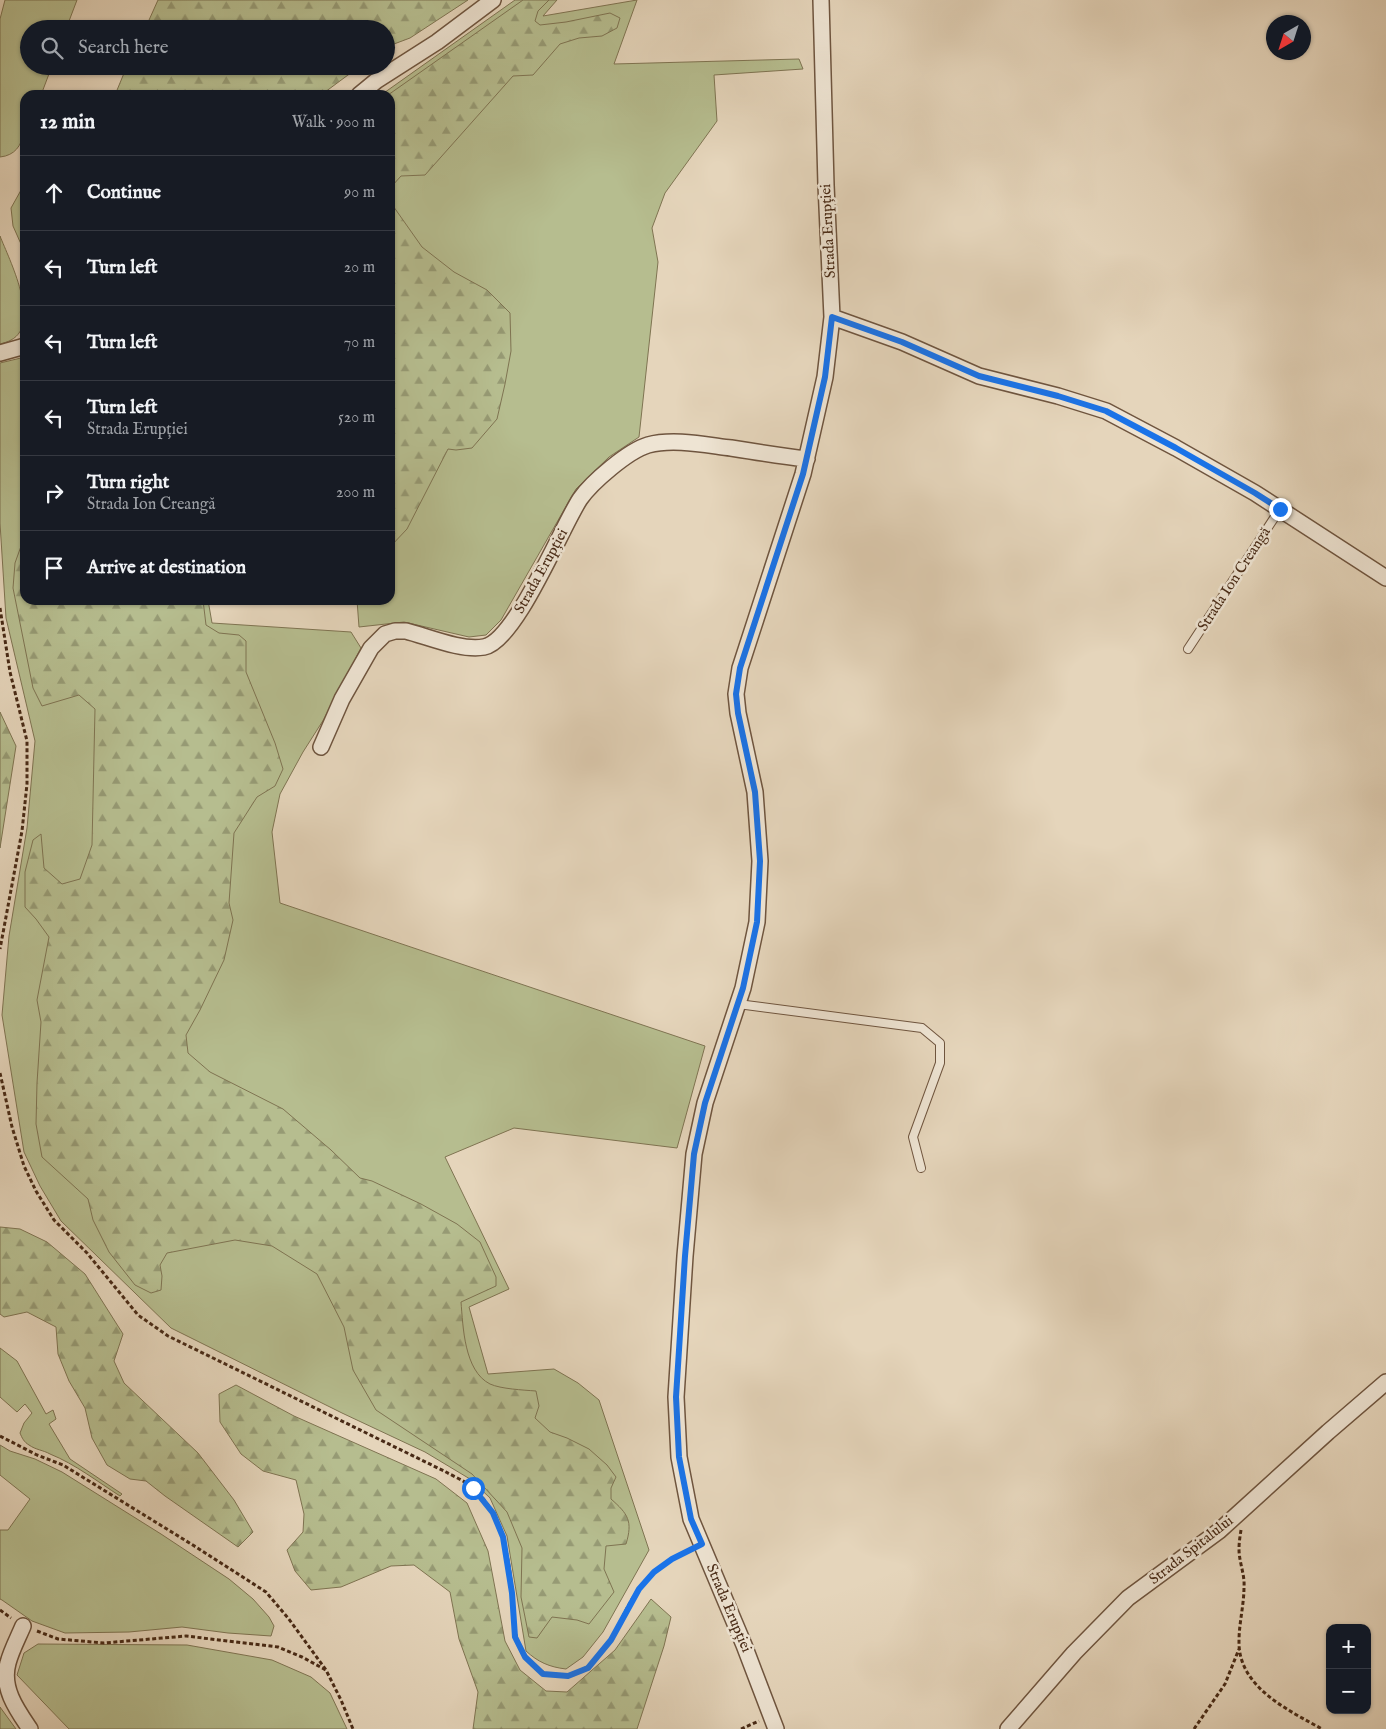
<!DOCTYPE html>
<html lang="en">
<head>
<meta charset="utf-8">
<style>
  :root { --surface:#171b24; --page:#242831; --text:#f1f3f6; --muted:#9ea1a6; --line:#363941 }
  body { margin:0; font-family:"IM FELL English",serif; background:var(--page); color:var(--text) }
  .controls { position:absolute; right:15px; bottom:15px; display:grid; overflow:hidden; border-radius:10px; box-shadow:0 1px 4px #0004 }
  .controls button { width:45px; height:45px; display:grid; place-items:center; padding:0; border:0; border-bottom:1px solid var(--line); background:var(--surface); color:var(--text); font:25px sans-serif }
  .compass { position:absolute; left:1266px; top:15px; width:45px; height:45px; border-radius:50%; background:var(--surface); box-shadow:0 1px 4px #0004; rotate:219deg }
  .stop { position:absolute; width:15px; height:15px; margin:-11px; border:4px solid #1a73e8; border-radius:50%; background:#fff }
  .stop.end { background:#1a73e8; border-color:#fff; box-shadow:0 1px 5px #0008 }
  .list { margin:0; padding:0; list-style:none }
  h2 { display:flex; justify-content:space-between; align-items:center; height:65px; margin:0; padding:0 20px; font-size:21px }
  h2 small { font-size:16px; font-weight:400; color:var(--muted) }
  .list li { display:grid; grid-template-columns:32px 1fr auto; gap:15px; align-items:center; box-sizing:border-box; height:75px; padding:0 20px; border-top:1px solid var(--line) }
  .list b { display:block; font-size:19px; white-space:nowrap }
  .list p { margin:0; font-size:16px; white-space:nowrap; color:var(--muted) }
  .list em { font-size:16px; font-style:normal; color:var(--muted) }
  .icon { flex:none; width:28px; height:28px; fill:none; stroke:currentColor; stroke-width:2; stroke-linecap:round; stroke-linejoin:round }
  .map { position:relative; flex:none; width:1386px; height:1729px; overflow:hidden }
  .search { position:absolute; background:var(--surface); box-shadow:0 1px 4px #0004; left:20px; top:20px; width:375px; height:55px; display:flex; align-items:center; gap:12px; box-sizing:border-box; padding:0 18px; border-radius:28px; color:var(--muted); font-size:19px }
  .panel { position:absolute; background:var(--surface); box-shadow:0 1px 4px #0004; left:20px; top:90px; width:375px; height:515px; border-radius:15px }
  .map>svg:first-child { display:block }
</style>
</head>
<body>
<div class="map">
<svg width="1386" height="1729" viewBox="0 0 1386 1729">
  <defs>
    <pattern id="forest-firs" width="22" height="20" patternUnits="userSpaceOnUse" patternTransform="scale(1.25)"><rect width="22" height="20" fill="#b6bd8f"/><path d="M5 1l3.5 6h-7zM16 11l3.5 6h-7z" fill="#969a74"/></pattern>
  </defs>
  <rect width="100%" height="100%" fill="#e5d5bb"/>
  <filter id="stains"><feTurbulence type="fractalNoise" baseFrequency=".004" numOctaves="4"/><feColorMatrix values="0 0 0 0 .2 0 0 0 0 .09 0 0 0 0 .02 0 0 0 .5 -.17"/></filter>
  <radialGradient id="worn" r=".72"><stop offset=".6" stop-color="#630" stop-opacity="0"/><stop offset="1" stop-color="#630" stop-opacity=".3"/></radialGradient>
  <!-- green -->
  <path fill="#b6bd8f" stroke="#7f7452" d="M 5,0 L 77,0 L 66,29 L 29,29 L 29,66 L 52,66 L 41,95 L 25,95 C 25,117 30,154 0,157 L 0,19 Z
    M 515,0 L 557,0 L 543,16 L 637,0 L 614,64 L 799,59 L 803,69 L 714,75 L 717,121 L 665,193 L 652,228 L 658,262 L 639,437 L 609,457 L 576,489 L 501,620 L 486,635 L 469,637 L 404,622 L 359,627 L 357,600 L 390,600 L 390,95 L 381,95 Z
    M 25,183 L 25,253 L 13,226 L 11,208 Z
    M 0,236 C 9,259 42,324 11,340 C 8,342 3,343 0,344 Z
    M 25,357 L 25,600 L 208,600 L 212,623 L 351,632 L 361,648 L 324,719 L 303,752 L 280,794 L 272,832 L 280,903 L 705,1046 L 677,1148 L 514,1128 L 445,1157 L 509,1289 L 469,1307 L 488,1374 L 554,1369 L 578,1383 L 599,1400 L 649,1550 L 603,1632 L 583,1657 L 566,1669 C 549,1667 538,1662 526,1651 L 507,1536 L 490,1498 L 470,1479 L 425,1452 L 342,1413 L 171,1328 L 61,1221 L 40,1186 L 24,1152 L 2,1015 L 9,936 L 27,828 L 35,741 L 6,618 L 0,523 L 0,363 Z
    M 0,1348 L 17,1361 L 46,1414 L 53,1410 L 56,1419 L 49,1424 L 70,1459 L 122,1494 L 120,1496 C 98,1482 75,1464 50,1454 C 43,1450 36,1450 29,1445 C 24,1442 22,1438 20,1433 L 24,1423 L 32,1413 L 25,1404 L 17,1412 L 0,1397 Z
    M 0,1445 L 10,1451 L 35,1459 L 62,1472 L 161,1534 L 229,1579 L 253,1599 L 269,1617 L 274,1626 L 271,1636 L 228,1633 L 182,1627 L 129,1632 L 65,1633 L 32,1621 L 2,1600 L 0,1599 L 0,1530 L 8,1530 L 30,1499 L 0,1475 Z
    M 38,1644 L 187,1645 L 272,1660 L 311,1677 L 330,1693 L 347,1729 L 69,1729 L 17,1675 L 24,1653 Z
    M 0,1707 L 16,1729 L 0,1729 Z"/>
  <!-- forest -->
  <path fill="url(#forest-firs)" stroke="#7f7452" d="M 158,0 L 468,0 L 410,38 L 386,47 L 386,29 L 145,29 Z
    M 523,0 L 549,0 L 538,11 L 535,21 L 540,25 L 566,22 L 610,13 L 620,18 L 617,28 L 602,36 L 579,38 L 560,44 L 533,75 L 513,76 L 425,175 L 401,176 L 392,186 L 391,203 L 422,247 L 454,272 L 487,290 L 510,313 L 511,351 L 505,384 L 497,419 L 472,448 L 456,450 L 448,449 L 407,529 L 390,547 L 390,95 L 388,95 Z
    M 127,66 L 363,66 L 348,75 L 321,95 L 115,95 Z
    M 25,535 L 25,600 L 203,600 L 206,625 L 219,633 L 239,635 L 246,641 L 246,672 L 275,743 L 283,769 L 275,786 L 257,797 L 234,833 L 229,903 L 233,920 L 224,960 L 200,1010 L 186,1035 L 188,1053 L 210,1072 L 283,1109 L 331,1150 L 360,1178 L 372,1181 L 421,1204 L 457,1224 L 480,1242 L 496,1277 L 496,1286 L 461,1302 C 463,1326 464,1371 490,1384 C 501,1389 523,1390 536,1391 L 539,1406 L 535,1418 L 550,1432 L 567,1438 L 589,1449 L 607,1465 L 616,1477 L 611,1488 L 611,1499 C 628,1514 633,1521 626,1544 L 606,1546 L 604,1569 L 614,1592 L 589,1624 L 577,1620 L 552,1617 L 537,1638 L 529,1637 L 521,1597 L 522,1548 L 507,1512 L 472,1474 L 376,1410 L 353,1370 L 344,1327 L 317,1274 L 272,1246 L 235,1240 L 167,1253 L 160,1265 L 162,1276 L 161,1290 L 151,1293 L 135,1285 L 109,1252 L 93,1220 L 88,1199 L 42,1157 L 36,1124 L 37,1083 L 41,1022 L 37,1000 L 49,937 L 36,919 L 25,907 L 25,872 L 33,840 L 41,834 L 44,868 L 62,884 L 80,879 L 92,845 L 95,709 L 79,695 L 42,706 L 33,688 L 13,588 L 15,563 Z
    M 0,712 L 16,746 L 0,848 Z
    M 0,1227 L 20,1229 L 47,1242 L 85,1274 L 123,1334 L 114,1361 L 124,1383 L 198,1453 L 234,1500 L 253,1532 L 238,1547 L 165,1496 L 146,1481 L 130,1479 L 107,1465 L 92,1438 L 85,1408 L 69,1381 L 58,1354 L 56,1327 L 27,1312 L 4,1317 L 0,1314 Z
    M 236,1385 L 294,1416 L 436,1479 L 467,1503 L 488,1551 L 505,1641 L 520,1670 L 546,1691 L 567,1692 L 615,1650 L 651,1599 L 671,1617 L 664,1646 L 637,1729 L 473,1729 L 478,1692 L 459,1639 L 450,1592 L 414,1565 L 391,1566 L 341,1587 L 311,1590 L 295,1571 L 287,1550 L 303,1532 L 304,1514 L 296,1480 L 263,1471 L 241,1454 L 220,1422 L 219,1394 Z"/>
  <g fill="none" stroke-linecap="round" stroke-linejoin="round">
    <defs>
      <path id="lane" d="M 1188,649 L 1280,509
        M 738,1004 L 922,1028 L 940,1043 L 940,1063 L 913,1137 L 921,1168"/>
      <path id="street" d="M 359,95 L 376,81 L 437,42 L 493,0
        M 832,317 L 902,342 L 979,376 L 1058,396 L 1106,411 L 1176,448 L 1255,493 L 1386,578
        M 0,353 L 25,346
        M 321,747 L 342,699 L 371,648 L 385,634 L 395,631 L 406,631 C 429,637 461,651 484,647 C 516,641 561,528 580,499 C 592,482 628,451 648,445 C 673,438 706,445 731,448 C 756,452 781,456 807,459
        M 23,1626 C 18,1638 11,1651 8,1663 C 1,1688 17,1710 30,1729
        M 776,1729 L 744,1645 L 691,1519 L 679,1457 L 676,1397 L 685,1256 L 694,1154 L 705,1103 L 743,988 L 757,922 L 760,861 L 755,792 L 738,713 L 736,694 L 740,668 L 803,474 L 825,377 L 832,317 L 826,185 L 821,0
        M 1008,1729 L 1074,1653 L 1128,1598 L 1219,1531 L 1328,1432 L 1386,1382"/>
    </defs>
    <!-- lane casing -->
    <use href="#lane" stroke="#6f553f" stroke-width="10"/>
    <!-- street casing -->
    <use href="#street" stroke="#6f553f" stroke-width="18"/>
    <!-- path -->
    <path stroke="#482a16" stroke-width="3" stroke-dasharray="4 2.5" stroke-linecap="butt" d="M 0,608 L 10,672 L 27,741 L 27,784 L 22,831 L 0,949
      M 0,1073 L 12,1127 L 24,1166 L 36,1191 L 54,1220 L 87,1253 L 138,1315 L 168,1336 L 444,1471 C 453,1476 465,1481 473,1488 C 505,1516 511,1568 513,1607 C 515,1624 514,1644 526,1658 C 535,1670 542,1674 557,1675 C 605,1679 617,1617 640,1587 C 653,1571 670,1561 688,1551
      M 0,1436 L 37,1455 L 63,1465 L 196,1547 L 266,1592 L 288,1618 L 326,1670
      M 1241,1530 C 1240,1536 1239,1543 1239,1549 C 1239,1562 1245,1575 1244,1587 C 1244,1605 1239,1623 1239,1641 C 1238,1687 1288,1710 1322,1729
      M 0,1610 L 11,1618
      M 37,1631 L 58,1639 L 104,1643 L 186,1636 L 278,1647 L 302,1657 L 326,1670 L 341,1700 L 353,1729
      M 741,1729 L 759,1721
      M 1194,1729 L 1225,1684 L 1239,1649"/>
    <!-- lane -->
    <use href="#lane" stroke="#eee4d3" stroke-width="8"/>
    <!-- street -->
    <use href="#street" stroke="#eee4d3" stroke-width="15"/>
  </g>
  <g fill="none" stroke-linecap="round" stroke-linejoin="round">
    <!-- route -->
    <path stroke="#1a73e8" stroke-width="6" d="M 473,1488 L 493,1513 L 503,1537 L 512,1593 L 515,1637 L 525,1657 L 543,1674 L 568,1676 L 588,1668 L 611,1640 L 639,1589 L 654,1572 L 672,1559 L 702,1544 L 691,1519 L 679,1457 L 676,1397 L 685,1256 L 694,1154 L 705,1103 L 743,988 L 757,922 L 760,861 L 755,792 L 738,713 L 736,694 L 740,668 L 803,474 L 825,377 L 832,317 L 902,342 L 979,376 L 1058,396 L 1106,411 L 1176,448 L 1255,493 L 1280,509"/>
  </g>
  <g text-anchor="middle" dominant-baseline="central" stroke-width="5" stroke-linejoin="round" paint-order="stroke">
    <!-- street labels -->
    <g font-size="15" fill="#482a16" stroke="#eee4d3">
      <text transform="translate(828 231) rotate(-93)">Strada Erupției</text>
      <text transform="translate(541 571) rotate(-61)">Strada Erupției</text>
      <text transform="translate(1234 579) rotate(-57)">Strada Ion Creangă</text>
      <text transform="translate(1191 1550) rotate(-38)">Strada Spitalului</text>
      <text transform="translate(729 1608) rotate(67)">Strada Erupției</text>
    </g>
  </g>
  <rect width="100%" height="100%" filter="url(#stains)"/>
  <rect width="100%" height="100%" fill="url(#worn)"/>
</svg>
<div class="controls">
<button>+</button>
<button>−</button>
</div>
<svg class="compass" viewBox="-18 -18 36 36"><path d="M0-13l5 13h-10z" fill="#e53935"/><path d="M0 13l5-13h-10z" fill="#9ea1a6"/></svg>
<div class="stop" style="left:473px;top:1488px"></div>
<div class="stop end" style="left:1280px;top:509px"></div>
<div class="search"><svg class="icon" aria-label="search" viewBox="0 0 24 24"><circle cx="10" cy="10" r="6"/><path d="M15 15l6 6"/></svg>Search here</div>
<section class="panel">
<h2>12 min<small>Walk · 900 m</small></h2>
<ul class="list">
<li><svg class="icon" aria-label="ahead" viewBox="0 0 24 24"><path d="M12 20V5M6 11l6-6 6 6"/></svg><div><b>Continue</b></div><em>90 m</em></li>
<li><svg class="icon" aria-label="left" viewBox="0 0 24 24"><path d="M17 20v-9H6M10 6l-5 5 5 5"/></svg><div><b>Turn left</b></div><em>20 m</em></li>
<li><svg class="icon" aria-label="left" viewBox="0 0 24 24"><path d="M17 20v-9H6M10 6l-5 5 5 5"/></svg><div><b>Turn left</b></div><em>70 m</em></li>
<li><svg class="icon" aria-label="left" viewBox="0 0 24 24"><path d="M17 20v-9H6M10 6l-5 5 5 5"/></svg><div><b>Turn left</b><p>Strada Erupției</p></div><em>520 m</em></li>
<li><svg class="icon" aria-label="right" viewBox="0 0 24 24"><path d="M7 20v-9h11M14 6l5 5-5 5"/></svg><div><b>Turn right</b><p>Strada Ion Creangă</p></div><em>200 m</em></li>
<li><svg class="icon" aria-label="arrive" viewBox="0 0 24 24"><path d="M6 21V4h12l-3 4 3 4H6"/></svg><div><b>Arrive at destination</b></div></li>
</ul>
</section>
</div>
</body>
</html>
